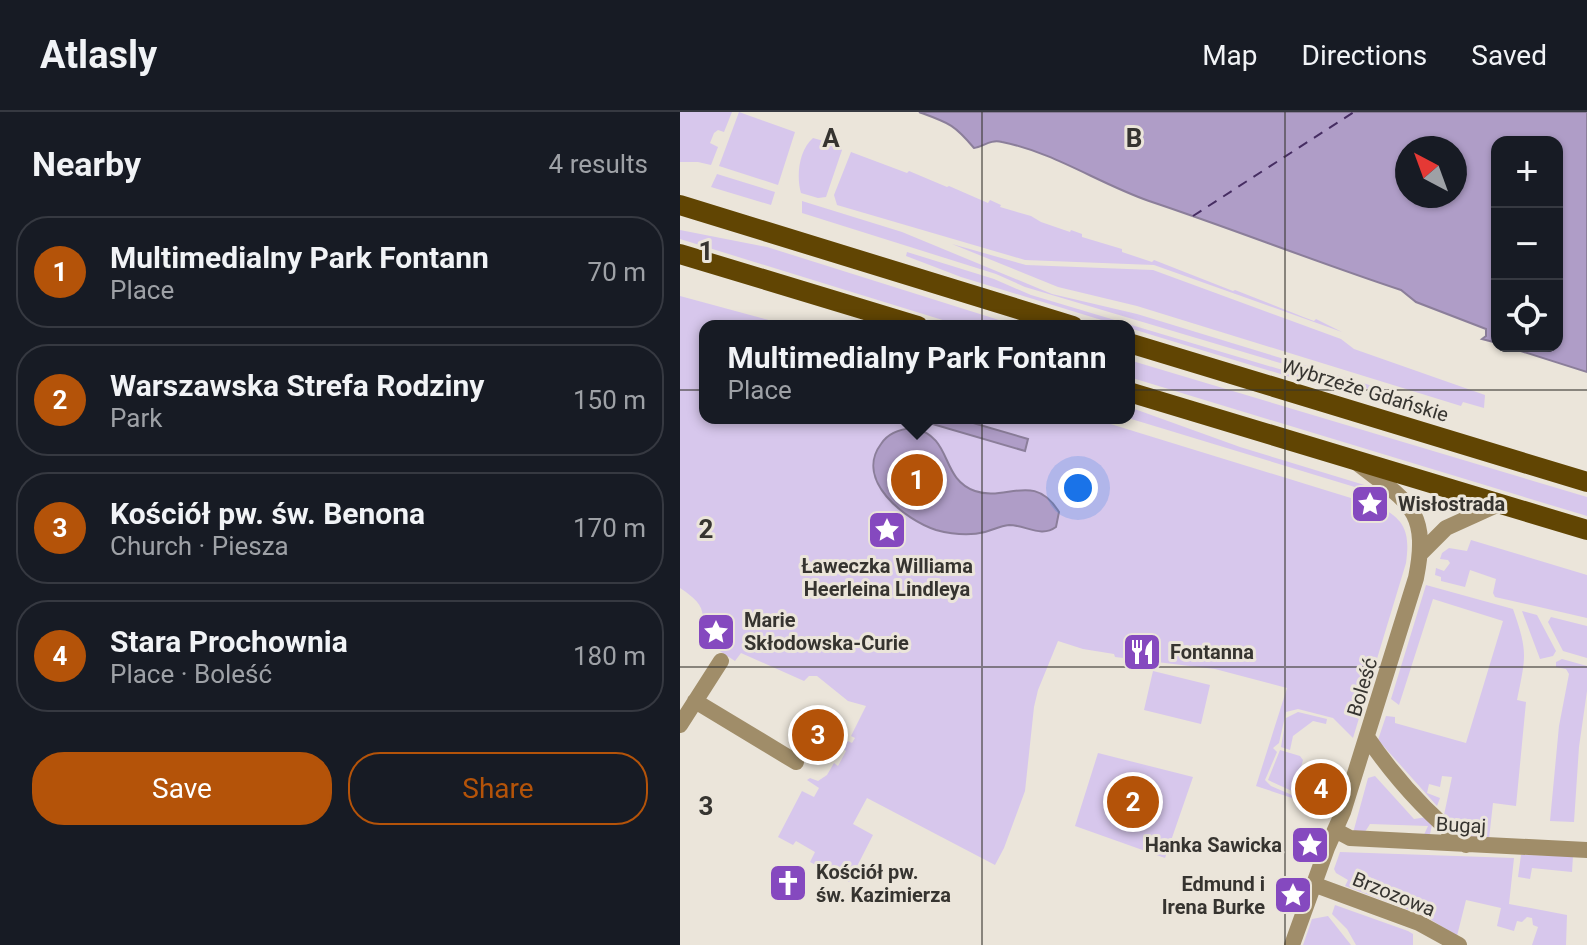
<!DOCTYPE html>
<html lang="en">
<head>
<meta charset="utf-8">
<style>
  :root { --surface:#171b24; --page:#20242c; --text:#f1f3f6; --muted:#9ea1a6; --line:#363941; --accent:#b45309 }
  body { margin:0; font-family:Roboto,sans-serif; background:var(--page); color:var(--text) }
  .controls { position:absolute; right:24px; top:24px; display:grid; overflow:hidden; border-radius:16px; box-shadow:0 2px 6px #0004 }
  .controls button { width:72px; height:72px; display:grid; place-items:center; padding:0; border:0; border-bottom:2px solid var(--line); background:var(--surface); color:var(--text); font:40px sans-serif }
  .compass { position:absolute; left:715px; top:24px; width:72px; height:72px; border-radius:50%; background:var(--surface); box-shadow:0 2px 6px #0004; rotate:319deg }
  .you { position:absolute; left:398px; top:376px; width:28px; height:28px; margin:-20px; border:6px solid #fff; border-radius:50%; background:#1a73e8; box-shadow:0 0 0 12px #1a73e833 }
  .badge { display:grid; place-items:center; width:52px; height:52px; border-radius:50%; background:var(--accent); color:#fff; font-size:26px; font-weight:700 }
  .pin { position:absolute; translate:-50% -50%; border:4px solid #fff; box-shadow:0 2px 8px #0006 }
  .popup { position:absolute; left:19px; top:208px; width:436px; height:104px; box-sizing:border-box; display:grid; place-content:center; border-radius:16px; background:var(--surface); filter:drop-shadow(0 2px 6px #0005); font-size:26px; white-space:nowrap; color:var(--muted) }
  .popup b { font-size:30px; color:var(--text) }
  .popup::after { content:''; position:absolute; left:50%; top:100%; margin-left:-16px; border:16px solid transparent; border-top-color:var(--surface) }
  .list { margin:0; padding:0; list-style:none }
  h2 { display:flex; justify-content:space-between; align-items:center; height:104px; margin:0; padding:0 32px; font-size:34px }
  h2 small { font-size:26px; font-weight:400; color:var(--muted) }
  .list li { display:grid; grid-template-columns:52px 1fr auto; gap:24px; align-items:center; box-sizing:border-box; height:112px; margin:0 16px 16px; padding:0 16px; border:2px solid var(--line); border-radius:32px }
  .list b { display:block; font-size:30px; white-space:nowrap }
  .list p { margin:0; font-size:26px; white-space:nowrap; color:var(--muted) }
  .list em { font-size:26px; font-style:normal; color:var(--muted) }
  .actions { display:flex; gap:16px; padding:24px 32px }
  .actions a { flex:1; padding:18px 0; border:2px solid var(--accent); border-radius:32px; text-align:center; font-size:28px; color:var(--accent) }
  .actions .main { background:var(--accent); color:#fff }
  .icon { flex:none; width:44px; height:44px; fill:none; stroke:currentColor; stroke-width:2; stroke-linecap:round; stroke-linejoin:round }
  .map { position:relative; flex:none; width:907px; height:833px; overflow:hidden }
  header { display:flex; align-items:center; gap:48px; box-sizing:border-box; height:112px; padding:0 40px; background:var(--surface); border-bottom:2px solid var(--line) }
  header strong { font-size:38px }
  nav { display:flex; gap:44px; margin-inline-start:auto; font-size:28px }
  main { display:flex }
  aside { flex:1; background:var(--surface) }
  .map>svg:first-child { display:block }
</style>
</head>
<body>
<header>
<strong>Atlasly</strong>
<nav><a>Map</a><a>Directions</a><a>Saved</a></nav>
</header>
<main>
<aside>
<h2>Nearby<small>4 results</small></h2>
<ul class="list">
<li><span class="badge">1</span><div><b>Multimedialny Park Fontann</b><p>Place</p></div><em>70 m</em></li>
<li><span class="badge">2</span><div><b>Warszawska Strefa Rodziny</b><p>Park</p></div><em>150 m</em></li>
<li><span class="badge">3</span><div><b>Kościół pw. św. Benona</b><p>Church · Piesza</p></div><em>170 m</em></li>
<li><span class="badge">4</span><div><b>Stara Prochownia</b><p>Place · Boleść</p></div><em>180 m</em></li>
</ul>
<div class="actions"><a class="main">Save</a><a>Share</a></div>
</aside>
<div class="map">
<svg width="907" height="833" viewBox="0 0 907 833">
  <rect width="100%" height="100%" fill="#ebe5da"/>
  <!-- green -->
  <path fill="#d7c7ec" d="M 0,0 L 52,0 L 44,20 L 38,18 L 34,21 L 30,31 L 38,35 L 31,53 L 18,50 L 0,50 Z
    M 59,0 L 115,20 L 98,73 L 39,54 Z
    M 133,26 L 158,33 L 162,38 L 146,85 L 138,86 L 121,81 C 116,64 119,38 133,26 Z
    M 171,40 L 227,61 L 229,59 L 267,75 L 269,74 L 308,91 L 310,88 L 321,93 L 320,95 L 351,104 L 361,110 L 390,120 L 391,118 L 402,122 L 402,125 L 442,137 L 442,140 L 472,150 L 474,148 L 553,179 L 555,178 C 581,188 606,198 634,209 L 636,207 L 662,220 L 474,153 L 345,148 L 157,93 L 154,83 Z
    M 37,62 L 95,80 L 91,93 L 31,75 Z
    M 122,89 L 222,120 L 372,182 L 457,202 L 709,279 L 708,283 L 345,175 L 316,162 L 122,101 Z
    M 0,118 L 87,135 L 338,214 L 282,214 L 0,127 Z
    M 272,132 L 346,153 L 473,158 L 661,227 L 674,237 L 805,283 L 804,296 L 783,290 L 781,294 L 457,194 L 378,175 Z
    M 227,140 L 314,167 L 351,183 L 686,283 L 653,278 L 449,216 L 449,214 L 441,214 L 281,165 L 226,144 Z
    M 0,184 L 111,214 L 25,214 L 25,306 L 411,306 L 700,395 C 726,408 730,422 726,451 L 673,626 L 653,606 L 618,597 L 606,600 L 599,631 L 593,636 L 597,640 L 585,668 L 591,674 L 612,683 L 612,686 L 576,674 L 607,576 L 535,557 L 435,545 L 434,542 L 403,537 L 378,529 L 358,578 L 354,595 L 345,679 L 324,736 L 315,753 L 187,686 L 173,712 L 193,723 L 169,770 L 130,750 L 135,740 L 116,729 L 113,733 L 98,725 L 122,679 L 134,685 L 139,676 L 127,668 L 130,666 L 138,669 L 147,663 L 154,651 L 158,654 L 166,639 L 163,637 L 168,629 L 172,631 L 175,626 L 171,624 L 186,594 L 168,589 L 137,564 L 129,564 L 124,569 L 61,541 L 55,549 L 29,532 L 31,525 L 20,519 C 28,497 18,488 0,476 Z
    M 449,248 L 907,385 L 907,404 L 449,265 Z
    M 449,295 L 560,335 L 691,375 L 710,386 L 704,387 L 678,376 L 448,306 Z
    M 791,428 L 907,463 L 907,506 L 815,485 L 813,481 L 816,467 L 790,458 L 785,475 L 761,469 L 761,465 L 755,463 L 756,456 L 764,459 L 770,451 L 768,448 L 760,447 L 762,441 L 769,436 L 787,439 Z
    M 746,473 L 833,497 C 848,540 846,544 837,588 L 846,590 L 836,694 L 813,691 L 809,727 C 785,725 780,722 764,703 L 772,665 L 762,664 L 760,675 L 749,672 L 747,681 L 760,686 L 757,694 L 698,628 L 706,604 L 715,605 L 715,611 L 786,631 L 823,509 L 753,487 L 719,593 L 711,587 Z
    M 842,499 L 857,503 L 876,539 L 873,544 L 860,547 Z
    M 871,505 L 907,514 L 907,546 L 883,539 L 868,510 Z
    M 882,547 L 907,554 L 907,579 L 899,635 L 894,710 L 870,709 L 879,614 L 889,562 L 886,557 L 876,555 L 876,550 Z
    M 473,559 L 530,573 L 521,612 L 464,598 Z
    M 618,600 L 647,607 L 646,612 L 633,609 L 613,624 L 610,638 L 601,635 L 606,606 Z
    M 600,638 L 620,644 L 623,648 L 619,662 L 615,662 L 612,674 L 614,680 L 588,668 Z
    M 418,641 L 513,665 L 485,746 L 395,714 Z
    M 695,664 L 734,707 L 747,705 L 752,713 L 750,722 L 743,725 L 748,714 L 690,712 L 683,723 L 673,721 L 688,666 Z
    M 660,740 L 834,746 L 829,792 L 887,803 L 886,833 L 852,833 L 858,815 L 853,813 L 852,806 L 847,805 L 842,810 L 837,809 L 834,819 L 817,814 L 821,796 L 786,788 L 777,824 L 745,804 L 665,774 L 668,768 L 656,761 L 654,757 Z
    M 841,743 L 893,744 L 892,760 L 852,756 L 850,767 L 838,765 Z
    M 655,793 L 728,819 L 733,822 L 733,833 L 676,833 L 667,817 L 652,802 Z
    M 648,804 L 671,833 L 623,833 L 632,807 Z"/>
  <!-- water -->
  <path fill="#af9dc7" stroke="#8b7e9a" stroke-width="2" fill-rule="evenodd" d="M 239,0 L 907,0 L 907,260 L 825,234 L 877,234 L 877,30 L 817,30 L 817,231 L 802,227 L 806,224 L 806,217 L 736,190 L 721,178 C 636,150 553,117 469,89 C 420,72 373,40 322,30 C 310,27 303,35 294,36 C 274,12 269,11 239,0 ZM 727,36 L 775,36 L 775,84 L 727,84 Z
    M 232,306 L 276,306 L 348,327 L 345,339 Z
    M 233,316 C 274,325 259,366 295,379 C 326,390 354,359 379,400 L 376,415 C 361,426 346,413 329,413 C 320,414 313,418 305,420 C 290,424 271,422 256,418 C 225,408 174,368 201,332 C 208,321 220,317 233,316 Z"/>
  <g fill="none" stroke-linecap="round" stroke-linejoin="round">
    <!-- ferry -->
    <path stroke="#462d62" stroke-width="2" stroke-dasharray="10 8" stroke-linecap="butt" d="M 513,104 L 674,0"/>
    <!-- street -->
    <path stroke="#a08d69" stroke-width="16" d="M 741,441 L 766,416 L 819,392
      M 15,589 L 116,650
      M 0,613 L 41,549
      M 687,625 C 714,665 749,703 786,733
      M 655,718 L 670,726 L 907,738
      M 633,772 L 739,811 L 779,833
      M 612,833 L 647,736 L 663,700 L 736,466 C 750,396 727,390 677,351"/>
    <!-- primary -->
    <path stroke="#614503" stroke-width="20" d="M 0,93 L 393,214
      M 0,142 L 238,214
      M 449,231 L 907,370
      M 449,280 L 907,418"/>
  </g>
  <!-- grid -->
  <path fill="none" stroke="#363430" stroke-width="2" stroke-opacity="0.55" d="M 302,0 L 302,833M 605,0 L 605,833M 0,278 L 907,278M 0,555 L 907,555"/>
  <!-- icons -->
  <defs>
    <symbol id="sight-square" viewBox="-11 -11 22 22"><rect x="-9" y="-9" width="18" height="18" rx="4" fill="#8549bf" stroke="#ebe5da"/><path d="M0-6L1.8-2.2L6-1.7L2.9 1.2L3.7 5.4L0 3.3L-3.7 5.4L-2.9 1.2L-6-1.7L-1.8-2.2Z" fill="#fff"/></symbol>
    <symbol id="restaurant-square" viewBox="-11 -11 22 22"><rect x="-9" y="-9" width="18" height="18" rx="4" fill="#8549bf" stroke="#ebe5da"/><path d="M-5-6h1v4h1v-4h1v4h1v-4h1v5L-1.5 .5V6h-2V.5L-5-1ZM5-6V6H3V1.5H1.5Q1.5-4 5-6Z" fill="#fff"/></symbol>
    <symbol id="church-square" viewBox="-11 -11 22 22"><rect x="-9" y="-9" width="18" height="18" rx="4" fill="#8549bf" stroke="#ebe5da"/><path d="M-1.2-6h2.4v3.5h3.3v2.4h-3.3V6h-2.4V-.1h-3.3v-2.4h3.3Z" fill="#fff"/></symbol>
  </defs>
  <g fill-rule="evenodd">
    <use href="#sight-square" x="668" y="370" width="44" height="44"/>
    <use href="#sight-square" x="185" y="396" width="44" height="44"/>
    <use href="#sight-square" x="14" y="498" width="44" height="44"/>
    <use href="#restaurant-square" x="440" y="518" width="44" height="44"/>
    <use href="#sight-square" x="608" y="711" width="44" height="44"/>
    <use href="#church-square" x="86" y="749" width="44" height="44"/>
    <use href="#sight-square" x="591" y="761" width="44" height="44"/>
  </g>
  <g text-anchor="middle" dominant-baseline="central" stroke-width="6" stroke-linejoin="round" paint-order="stroke">
    <!-- street labels -->
    <g font-size="20" fill="#363430" stroke="#ebe5da">
      <text transform="translate(685 278) rotate(17)">Wybrzeże Gdańskie</text>
      <text transform="translate(682 575) rotate(-73)">Boleść</text>
      <text transform="translate(781 713) rotate(3)">Bugaj</text>
      <text transform="translate(714 782) rotate(22)">Brzozowa</text>
    </g>
    <!-- poi labels -->
    <g font-size="20" font-weight="bold" fill="#363430" stroke="#ebe5da" text-anchor="start">
      <text x="718" y="392">Wisłostrada</text>
      <text x="207" y="454" text-anchor="middle">Ławeczka Williama<tspan x="207" dy="23">Heerleina Lindleya</tspan></text>
      <text x="64" y="508">Marie<tspan x="64" dy="23">Skłodowska-Curie</tspan></text>
      <text x="490" y="540">Fontanna</text>
      <text x="602" y="733" text-anchor="end">Hanka Sawicka</text>
      <text x="136" y="760">Kościół pw.<tspan x="136" dy="23">św. Kazimierza</tspan></text>
      <text x="585" y="772" text-anchor="end">Edmund i<tspan x="585" dy="23">Irena Burke</tspan></text>
    </g>
  </g>
  <g font-size="26" text-anchor="middle" font-weight="bold" fill="#363430" stroke="#ebe5da" stroke-width="6" stroke-linejoin="round" paint-order="stroke">
    <text x="151" y="35">A</text>
    <text x="454" y="35">B</text>
    <text x="26" y="148">1</text>
    <text x="26" y="426">2</text>
    <text x="26" y="703">3</text>
  </g>
</svg>
<div class="controls">
<button>+</button>
<button>−</button>
<button><svg class="icon" aria-label="locate" viewBox="0 0 24 24"><circle cx="12" cy="12" r="6"/><path d="M12 2v4M12 18v4M2 12h4M18 12h4"/></svg></button>
</div>
<svg class="compass" viewBox="-18 -18 36 36"><path d="M0-13l5 13h-10z" fill="#e53935"/><path d="M0 13l5-13h-10z" fill="#9ea1a6"/></svg>
<div class="you"></div>
<div class="pin badge" style="left:237px;top:368px">1</div>
<div class="popup"><b>Multimedialny Park Fontann</b>Place</div>
<div class="pin badge" style="left:453px;top:690px">2</div>
<div class="pin badge" style="left:138px;top:623px">3</div>
<div class="pin badge" style="left:641px;top:677px">4</div>
</div>
</main>
</body>
</html>
